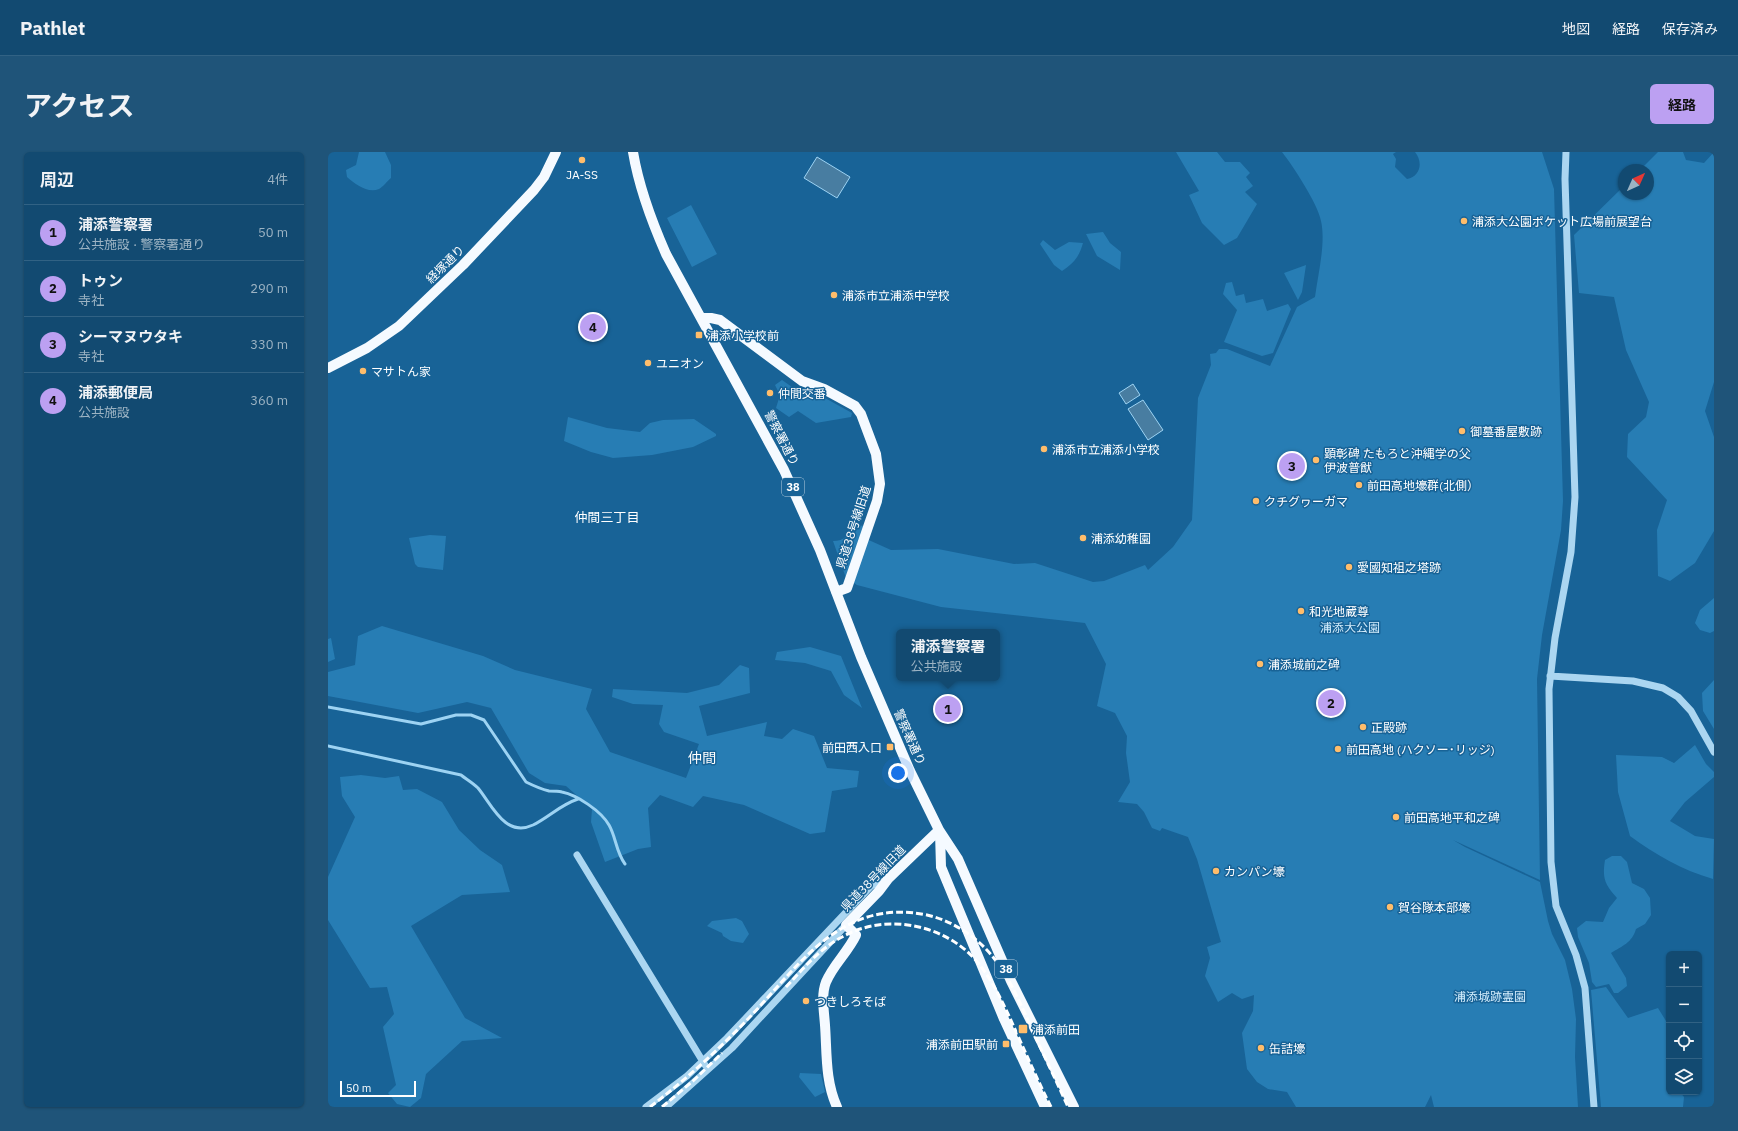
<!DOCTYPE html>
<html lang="ja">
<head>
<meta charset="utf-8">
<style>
  :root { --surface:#124a71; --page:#1f5479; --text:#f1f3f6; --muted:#9cb3c3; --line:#316284; --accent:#bca0f2 }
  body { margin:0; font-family:"IBM Plex Sans","Noto Sans JP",sans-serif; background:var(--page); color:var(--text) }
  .controls { position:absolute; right:12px; bottom:12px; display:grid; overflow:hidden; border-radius:6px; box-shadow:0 1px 3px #0004 }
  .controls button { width:36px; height:36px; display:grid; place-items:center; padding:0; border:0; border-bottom:1px solid var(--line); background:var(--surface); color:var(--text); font:20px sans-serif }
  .compass { position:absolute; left:1290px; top:12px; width:36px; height:36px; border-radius:50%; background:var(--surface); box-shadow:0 1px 3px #0004; rotate:45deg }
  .scale { position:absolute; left:12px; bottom:10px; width:76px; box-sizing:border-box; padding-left:4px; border:2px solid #fff; border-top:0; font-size:11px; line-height:14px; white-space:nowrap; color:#fff; -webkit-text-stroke:3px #186397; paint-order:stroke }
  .you { position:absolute; left:570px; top:621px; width:14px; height:14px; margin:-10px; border:3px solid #fff; border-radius:50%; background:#1a73e8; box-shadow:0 0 0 6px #1a73e833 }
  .badge { display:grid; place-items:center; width:26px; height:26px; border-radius:50%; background:var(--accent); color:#111; font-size:13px; font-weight:700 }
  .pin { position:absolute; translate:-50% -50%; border:2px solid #fff; box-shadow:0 1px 4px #0006 }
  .popup { position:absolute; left:568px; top:477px; width:104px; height:52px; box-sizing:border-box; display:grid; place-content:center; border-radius:6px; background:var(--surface); filter:drop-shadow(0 1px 3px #0005); font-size:13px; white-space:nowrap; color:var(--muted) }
  .popup b { font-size:15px; color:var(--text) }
  .popup::after { content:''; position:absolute; left:50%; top:100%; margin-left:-8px; border:8px solid transparent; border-top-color:var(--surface) }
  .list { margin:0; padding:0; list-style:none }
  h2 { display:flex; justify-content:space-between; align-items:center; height:52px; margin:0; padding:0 16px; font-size:17px }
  h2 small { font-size:13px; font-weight:400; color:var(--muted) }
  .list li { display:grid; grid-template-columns:26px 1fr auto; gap:12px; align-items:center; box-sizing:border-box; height:56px; padding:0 16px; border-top:1px solid var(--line) }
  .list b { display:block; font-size:15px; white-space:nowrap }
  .list p { margin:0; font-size:13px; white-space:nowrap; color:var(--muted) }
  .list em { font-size:13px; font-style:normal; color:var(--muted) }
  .icon { flex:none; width:22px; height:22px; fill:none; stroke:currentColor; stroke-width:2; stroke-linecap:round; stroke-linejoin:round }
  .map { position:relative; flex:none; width:1386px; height:955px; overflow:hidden; border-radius:6px }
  header { display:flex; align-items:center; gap:24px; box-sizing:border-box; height:56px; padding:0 20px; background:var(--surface); border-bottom:1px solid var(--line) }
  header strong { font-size:19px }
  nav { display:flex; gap:22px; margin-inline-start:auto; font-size:14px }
  .intro { display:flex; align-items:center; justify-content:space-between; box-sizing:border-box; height:96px; padding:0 24px }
  h1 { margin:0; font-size:28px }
  .button { padding:10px 18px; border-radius:6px; background:var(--accent); color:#111; font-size:14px; font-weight:700 }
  main { display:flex; gap:24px; padding:0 24px }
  aside { flex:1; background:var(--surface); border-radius:6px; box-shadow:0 1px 3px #0004 }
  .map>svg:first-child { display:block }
</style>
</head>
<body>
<header>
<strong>Pathlet</strong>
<nav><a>地図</a><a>経路</a><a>保存済み</a></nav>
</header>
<div class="intro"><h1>アクセス</h1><a class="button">経路</a></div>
<main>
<aside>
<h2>周辺<small>4件</small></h2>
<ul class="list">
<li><span class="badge">1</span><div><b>浦添警察署</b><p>公共施設 · 警察署通り</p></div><em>50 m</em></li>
<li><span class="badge">2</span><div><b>トゥン</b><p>寺社</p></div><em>290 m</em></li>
<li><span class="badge">3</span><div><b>シーマヌウタキ</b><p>寺社</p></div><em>330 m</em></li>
<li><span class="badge">4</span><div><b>浦添郵便局</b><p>公共施設</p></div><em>360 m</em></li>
</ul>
</aside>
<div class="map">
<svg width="1386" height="955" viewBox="0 0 1386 955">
  <rect width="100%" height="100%" fill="#186397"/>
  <!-- green -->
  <path fill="#277db4" d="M 31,0 L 57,0 L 63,13 L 63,26 C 59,29 55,35 51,37 C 40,42 27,32 19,25 L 18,18 L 28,13 Z
    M 848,0 L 889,0 L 897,10 L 912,10 L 922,21 L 918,25 L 925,34 L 917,40 L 929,52 L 909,86 L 896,93 L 874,71 L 861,43 L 871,39 Z
    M 954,0 L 1068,0 L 1065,2 L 1068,7 L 1067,15 L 1079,27 C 1093,24 1095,10 1087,0 L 1214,0 L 1226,37 L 1235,349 L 1233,378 L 1214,483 L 1209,527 L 1212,728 L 1125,688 L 1137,695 L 1212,730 L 1220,769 L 1224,782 L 1237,808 L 1244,837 L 1248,867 L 1247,905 L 1250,955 L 1106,955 L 1103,943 L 1097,955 L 968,955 L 959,940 L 940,937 L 929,930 L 919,917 L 914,881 L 925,859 L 926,843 L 914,847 L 904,841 L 890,850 L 877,824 L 882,806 L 879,795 L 893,790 L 869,707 L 860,685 L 834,676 L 832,679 L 824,676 L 816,660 L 809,652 L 790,650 L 802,630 L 798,601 L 799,584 L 787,561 L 769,554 L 778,512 L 757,471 L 613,455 L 529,433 L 518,426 L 505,389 C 516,389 522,383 526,373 L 538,374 L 534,385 L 563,398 L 610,397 L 686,412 L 707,411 L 765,430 L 776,429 L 817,413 L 820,418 L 845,395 L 864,368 L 870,246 L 883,213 L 882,202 L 888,201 L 891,197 L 899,197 L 942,214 L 969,155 L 987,145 C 990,122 998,91 993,69 C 990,52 965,14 954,0 Z
    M 1330,0 L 1355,0 L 1358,8 L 1376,11 L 1386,0 L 1386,230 L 1377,259 L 1386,285 L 1386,379 L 1367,411 L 1342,429 L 1330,424 L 1329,378 L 1339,348 L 1299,305 L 1300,282 L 1318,265 L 1321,250 L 1298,198 L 1286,145 L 1251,141 L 1246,83 L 1296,34 L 1296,42 L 1320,42 L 1320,18 L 1312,18 Z
    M 363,53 L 389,102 L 364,115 L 339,66 Z
    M 775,80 L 782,91 L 793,100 L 792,118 L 769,104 L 758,82 Z
    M 715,88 L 727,98 L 741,90 L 755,91 C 751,105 746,111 734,119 L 726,113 L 712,92 Z
    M 978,113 L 974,140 L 970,148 L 956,121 Z
    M 904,130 L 908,144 L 916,142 L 918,151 L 935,147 L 939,159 L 960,152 L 963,157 L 945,201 L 934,204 L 896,190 L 909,158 L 895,142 L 898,131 Z
    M 454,228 L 464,235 L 488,241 L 524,261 L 523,265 L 488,271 L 470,259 L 461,265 L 448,256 L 452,243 L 447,233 Z
    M 240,265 L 279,276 L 312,280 L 322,271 L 335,268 L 366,267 L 388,282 L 388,284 L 365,295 L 324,303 L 285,306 L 263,300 L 236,289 Z
    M 102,383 L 118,384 L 115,418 L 90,415 L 87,412 L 81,386 Z
    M 1386,446 L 1386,479 L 1382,481 L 1372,478 L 1367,471 L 1372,458 Z
    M 54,474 L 155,504 L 187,518 L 264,537 L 258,557 L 282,600 L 358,626 L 371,592 L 336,580 L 331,572 L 335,553 L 305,552 L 284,545 L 285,537 L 359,541 L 391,533 L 412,513 L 421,516 L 422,541 L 371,554 L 379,584 L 439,570 L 436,584 L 454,587 L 465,577 L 486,584 L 499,616 L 531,619 L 529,635 L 504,639 L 497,680 L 482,682 L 416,653 L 375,644 L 365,655 L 332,643 L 320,656 L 323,695 L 310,697 L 277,710 L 263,670 L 264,657 L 238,634 L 217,631 L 201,621 L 163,556 L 139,550 L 90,561 L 0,544 L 0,520 L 27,513 L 30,484 Z
    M 3,486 L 7,507 L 0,510 L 0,487 Z
    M 482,495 L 513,504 L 534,556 L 516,543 L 503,519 L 477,511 L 447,508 L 449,500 Z
    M 1386,528 L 1386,577 L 1375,559 L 1374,541 Z
    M 1367,593 L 1378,612 L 1386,620 L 1386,625 L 1357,650 L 1342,669 L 1367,684 L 1386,687 L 1385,727 C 1354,718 1328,703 1302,684 L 1290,640 L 1288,603 L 1334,605 L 1346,611 Z
    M 33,623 L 57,626 L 71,624 L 75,638 L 89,637 L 114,650 L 131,678 L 152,698 L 174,713 L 182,740 L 134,743 L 83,774 L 137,866 L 174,886 L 134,889 L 98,922 L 93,946 L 82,955 L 69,952 L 60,941 L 68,933 L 55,875 L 66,862 L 59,835 L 42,836 L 0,768 L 0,725 L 27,665 L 14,644 L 12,625 Z
    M 1284,704 L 1293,704 L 1299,710 L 1304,731 L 1316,737 L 1322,746 L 1323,763 L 1317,772 L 1308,777 C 1304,791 1294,794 1283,801 L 1298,826 L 1299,834 L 1290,841 L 1286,841 L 1281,832 L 1268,835 L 1264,830 L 1261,811 L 1250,785 L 1249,776 L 1258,769 L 1275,770 L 1281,756 L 1289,746 C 1277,732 1274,727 1277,708 Z
    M 408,766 L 414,769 L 421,782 L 415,791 L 403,789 L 395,784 L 394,781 L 379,774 L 384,769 Z
    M 1278,835 L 1300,866 L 1330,856 L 1338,869 L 1341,868 L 1341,940 L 1352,940 L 1356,945 L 1355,955 L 1273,955 L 1263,838 Z
    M 472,921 L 493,922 L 497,940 L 487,945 L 471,925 Z"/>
  <!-- water -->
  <path fill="#487da1" stroke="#9dd3f3" d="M 489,5 L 522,25 L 509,46 L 476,26 Z
    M 805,232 L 812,243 L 798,252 L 791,241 Z
    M 815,248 L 835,278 L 820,288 L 800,257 Z"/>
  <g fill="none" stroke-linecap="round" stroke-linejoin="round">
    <!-- stream -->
    <path stroke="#9dd3f3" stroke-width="3" d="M 0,555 L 93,572 L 128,563 L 143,563 L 156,568 L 198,630 C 206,634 213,637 221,639 C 225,639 230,639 234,640 C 249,643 273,659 281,673 C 288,685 288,700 297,712
      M 0,594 L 133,623 C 138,627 145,631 150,636 C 164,653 177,686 205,673 C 221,665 232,653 250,647"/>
    <!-- minor -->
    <path stroke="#abd6f1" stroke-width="7" d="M 1238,0 L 1237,27 L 1247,345 L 1243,400 L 1227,486 L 1221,537 L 1223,710 L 1228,754 L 1248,803 L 1257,836 L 1266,955
      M 1222,524 L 1305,529 L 1335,536 L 1350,545 L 1363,559 L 1386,600
      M 249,703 L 377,913
      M 318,955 L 359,924 L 399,886 L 543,734 L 557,729
      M 338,955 L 404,896 L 518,773"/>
    <!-- major -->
    <path stroke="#f5faff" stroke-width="10" d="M 305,0 C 311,36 323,68 338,102 L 456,318 L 492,398 L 533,505 L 582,619 L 611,678 L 630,707 L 683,829 L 746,955
      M 375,166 L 383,166 L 392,168 L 474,229 L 496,237 L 527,254 L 533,262 L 548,302 L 552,332 L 549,349 L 519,436 L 508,440
      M 0,216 L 39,196 L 71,174 L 135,113 L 206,38 L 216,25 L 228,0
      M 612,680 L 613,715 L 676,867 L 717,955
      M 509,955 C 497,929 499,900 497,873 C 496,859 493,843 498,830 C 505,813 520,800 528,783 L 518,773 L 551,739 L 560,727 L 611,678"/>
    <!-- rail -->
    <path stroke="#fff" stroke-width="3" stroke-dasharray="7 3" stroke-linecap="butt" d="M 458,835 C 475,817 491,797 514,785 C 558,760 619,772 651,812 C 666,831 676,853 686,875 C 698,902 710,929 723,955
      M 322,955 C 356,929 387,901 417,870 C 470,816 511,745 599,763 C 626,769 652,787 668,809 C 683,829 693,853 703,875 C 715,902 728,928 740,955
      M 334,955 L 365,929 L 394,901"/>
  </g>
  <!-- markers -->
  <g fill="#ffbd6b" stroke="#186397" stroke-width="1.5">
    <circle cx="254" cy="8" r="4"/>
    <circle cx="1136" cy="69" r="4"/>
    <circle cx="506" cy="143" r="4"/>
    <rect x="367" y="179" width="8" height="8" rx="2"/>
    <circle cx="320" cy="211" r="4"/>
    <circle cx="35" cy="219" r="4"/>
    <circle cx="442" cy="241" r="4"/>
    <circle cx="1134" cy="279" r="4"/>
    <circle cx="716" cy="297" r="4"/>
    <circle cx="988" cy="308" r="4"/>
    <circle cx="1031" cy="333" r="4"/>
    <circle cx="928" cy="349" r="4"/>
    <circle cx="755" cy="386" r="4"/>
    <circle cx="1021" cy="415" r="4"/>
    <circle cx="973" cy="459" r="4"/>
    <circle cx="932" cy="512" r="4"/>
    <circle cx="1035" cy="575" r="4"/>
    <rect x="558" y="591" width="8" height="8" rx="2"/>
    <circle cx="1010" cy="597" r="4"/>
    <circle cx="1068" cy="665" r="4"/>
    <circle cx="888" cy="719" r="4"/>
    <circle cx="1062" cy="755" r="4"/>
    <circle cx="478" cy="849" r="4"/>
    <rect x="690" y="872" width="10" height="10" rx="2"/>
    <rect x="674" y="888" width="8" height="8" rx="2"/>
    <circle cx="933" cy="896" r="4"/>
  </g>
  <g text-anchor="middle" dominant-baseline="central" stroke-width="3" stroke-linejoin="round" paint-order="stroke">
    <!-- shield labels -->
    <g fill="#186397" stroke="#bad0e0" stroke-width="1">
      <rect x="454" y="326" width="22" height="18" rx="3"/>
      <rect x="667" y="808" width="22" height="18" rx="3"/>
    </g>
    <g font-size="11" font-weight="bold" fill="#fff">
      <text x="465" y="335">38</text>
      <text x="678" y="817">38</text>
    </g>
    <!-- poi labels -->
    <g font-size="12" fill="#fff" stroke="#186397" text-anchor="start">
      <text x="254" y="22" text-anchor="middle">JA-SS</text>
      <text x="1144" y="69">浦添大公園ポケット広場前展望台</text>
      <text x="514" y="143">浦添市立浦添中学校</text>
      <text x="379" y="183">浦添小学校前</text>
      <text x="328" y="211">ユニオン</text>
      <text x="43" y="219">マサトん家</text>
      <text x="450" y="241">仲間交番</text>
      <text x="1142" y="279">御墓番屋敷跡</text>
      <text x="724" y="297">浦添市立浦添小学校</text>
      <text x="996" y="301">顕彰碑 たもろと沖縄学の父<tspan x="996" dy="14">伊波普猷</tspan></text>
      <text x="1039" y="333">前田高地壕群(北側）</text>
      <text x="936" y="349">クチグヮーガマ</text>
      <text x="763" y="386">浦添幼稚園</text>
      <text x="1029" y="415">愛國知祖之塔跡</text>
      <text x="981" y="459">和光地蔵尊</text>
      <text x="940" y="512">浦添城前之碑</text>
      <text x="1043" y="575">正殿跡</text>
      <text x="554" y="595" text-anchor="end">前田西入口</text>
      <text x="1018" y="597">前田高地 (ハクソー･リッジ)</text>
      <text x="1076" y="665">前田高地平和之碑</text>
      <text x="896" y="719">カンパン壕</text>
      <text x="1070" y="755">賀谷隊本部壕</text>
      <text x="486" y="849">つきしろそば</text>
      <text x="704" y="877">浦添前田</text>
      <text x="670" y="892" text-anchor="end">浦添前田駅前</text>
      <text x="941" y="896">缶詰壕</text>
    </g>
    <!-- street labels -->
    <g font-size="12" fill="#fff" stroke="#186397">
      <text transform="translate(117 112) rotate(-45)">経塚通り</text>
      <text transform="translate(454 286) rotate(63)">警察署通り</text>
      <text transform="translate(525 375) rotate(-72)">県道38号線旧道</text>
      <text transform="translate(582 585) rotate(66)">警察署通り</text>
      <text transform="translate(545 726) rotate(-46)">県道38号線旧道</text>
    </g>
    <!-- park labels -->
    <g font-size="12" fill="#d2ecfc" stroke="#186397">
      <text x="1022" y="475">浦添大公園</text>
      <text x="1162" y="844">浦添城跡霊園</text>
    </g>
    <!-- neighbourhood labels -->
    <g font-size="13" fill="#fff" stroke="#186397">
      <text x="279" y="365">仲間三丁目</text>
    </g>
    <!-- quarter labels -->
    <g font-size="14" fill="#fff" stroke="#186397">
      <text x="374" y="606">仲間</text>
    </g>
  </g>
</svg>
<div class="controls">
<button>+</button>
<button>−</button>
<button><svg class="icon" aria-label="locate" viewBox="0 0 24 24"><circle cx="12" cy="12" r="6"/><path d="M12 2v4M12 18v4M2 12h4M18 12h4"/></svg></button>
<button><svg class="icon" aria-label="layers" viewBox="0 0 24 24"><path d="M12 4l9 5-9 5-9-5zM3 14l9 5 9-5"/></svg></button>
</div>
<svg class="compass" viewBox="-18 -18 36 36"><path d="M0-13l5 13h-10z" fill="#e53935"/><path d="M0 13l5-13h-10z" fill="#9cb3c3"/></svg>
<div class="scale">50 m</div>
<div class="you"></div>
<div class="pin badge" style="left:620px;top:557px">1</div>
<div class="popup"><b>浦添警察署</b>公共施設</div>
<div class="pin badge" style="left:1003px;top:551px">2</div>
<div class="pin badge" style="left:964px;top:314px">3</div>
<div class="pin badge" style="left:265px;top:175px">4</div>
</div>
</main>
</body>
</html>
